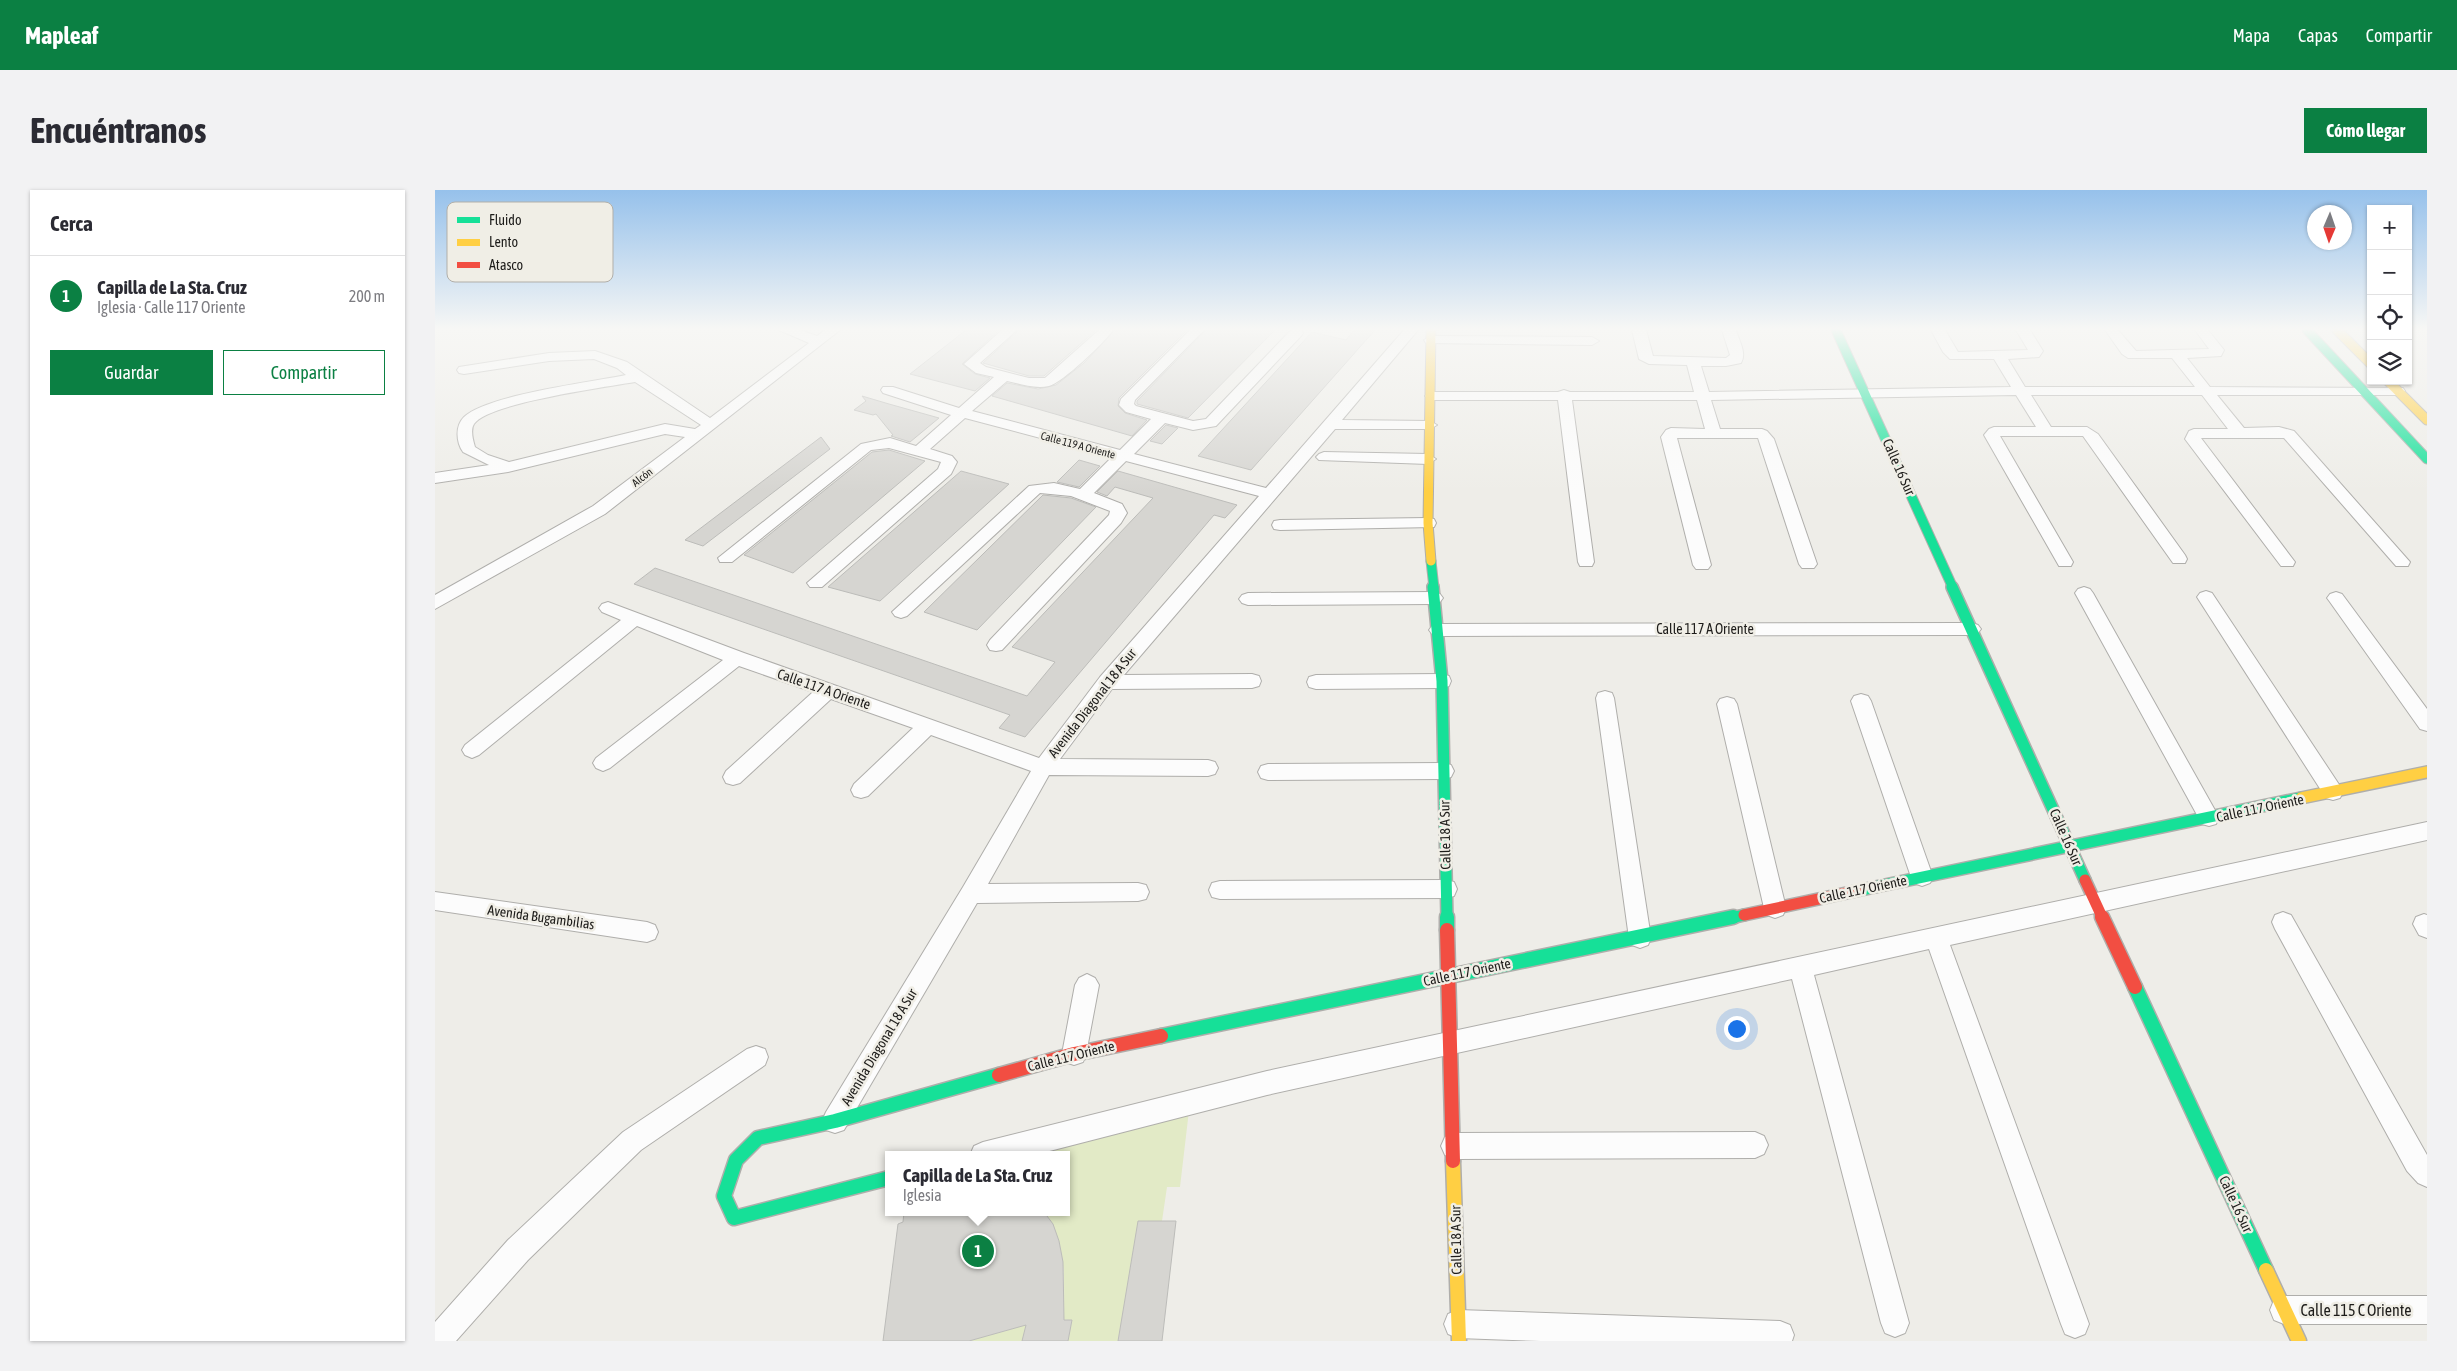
<!DOCTYPE html>
<html lang="es">
<head>
<meta charset="utf-8">
<style>
  :root { --surface:#fff; --page:#f2f2f3; --text:#2b2b33; --muted:#7c7c81; --line:#e1e1e2; --accent:#0b8043 }
  body { margin:0; font-family:"Asap Condensed",sans-serif; background:var(--page); color:var(--text) }
  .controls { position:absolute; right:15px; top:15px; display:grid; overflow:hidden; border-radius:0px; box-shadow:0 1px 4px #0004 }
  .controls button { width:45px; height:45px; display:grid; place-items:center; padding:0; border:0; border-bottom:1px solid var(--line); background:var(--surface); color:var(--text); font:25px sans-serif }
  .compass { position:absolute; left:1872px; top:15px; width:45px; height:45px; border-radius:50%; background:var(--surface); box-shadow:0 1px 4px #0004; rotate:182deg }
  .you { position:absolute; left:1301px; top:838px; width:18px; height:18px; margin:-12px; border:4px solid #fff; border-radius:50%; background:#1a73e8; box-shadow:0 0 0 8px #1a73e833 }
  .badge { display:grid; place-items:center; width:32px; height:32px; border-radius:50%; background:var(--accent); color:#fff; font-size:16px; font-weight:700 }
  .pin { position:absolute; translate:-50% -50%; border:2px solid #fff; box-shadow:0 1px 5px #0006 }
  .popup { position:absolute; left:450px; top:961px; width:185px; height:65px; box-sizing:border-box; display:grid; place-content:center; border-radius:0px; background:var(--surface); filter:drop-shadow(0 1px 4px #0005); font-size:16px; white-space:nowrap; color:var(--muted) }
  .popup b { font-size:19px; color:var(--text) }
  .popup::after { content:''; position:absolute; left:50%; top:100%; margin-left:-10px; border:10px solid transparent; border-top-color:var(--surface) }
  .list { margin:0; padding:0; list-style:none }
  h2 { display:flex; justify-content:space-between; align-items:center; height:65px; margin:0; padding:0 20px; font-size:21px }
  h2 small { font-size:16px; font-weight:400; color:var(--muted) }
  .list li { display:grid; grid-template-columns:32px 1fr auto; gap:15px; align-items:center; box-sizing:border-box; height:80px; padding:0 20px; border-top:1px solid var(--line) }
  .list b { display:block; font-size:19px; white-space:nowrap }
  .list p { margin:0; font-size:16px; white-space:nowrap; color:var(--muted) }
  .list em { font-size:16px; font-style:normal; color:var(--muted) }
  .actions { display:flex; gap:10px; padding:15px 20px }
  .actions a { flex:1; padding:11px 0; border:1px solid var(--accent); border-radius:0px; text-align:center; font-size:18px; color:var(--accent) }
  .actions .main { background:var(--accent); color:#fff }
  .icon { flex:none; width:28px; height:28px; fill:none; stroke:currentColor; stroke-width:2; stroke-linecap:round; stroke-linejoin:round }
  .map { position:relative; flex:none; width:1992px; height:1151px; overflow:hidden; border-radius:0px }
  header { display:flex; align-items:center; gap:30px; box-sizing:border-box; height:70px; padding:0 25px; background:var(--accent); color:#fff }
  header strong { font-size:24px }
  nav { display:flex; gap:28px; margin-inline-start:auto; font-size:18px }
  .intro { display:flex; align-items:center; justify-content:space-between; box-sizing:border-box; height:120px; padding:0 30px }
  h1 { margin:0; font-size:35px }
  .button { padding:12px 22px; border-radius:0px; background:var(--accent); color:#fff; font-size:18px; font-weight:700 }
  main { display:flex; gap:30px; padding:0 30px }
  aside { flex:1; background:var(--surface); border-radius:0px; box-shadow:0 1px 4px #0004 }
  .map>svg:first-child { display:block }
</style>
</head>
<body>
<header>
<strong>Mapleaf</strong>
<nav><a>Mapa</a><a>Capas</a><a>Compartir</a></nav>
</header>
<div class="intro"><h1>Encuéntranos</h1><a class="button">Cómo llegar</a></div>
<main>
<aside>
<h2>Cerca<small></small></h2>
<ul class="list">
<li><span class="badge">1</span><div><b>Capilla de La Sta. Cruz</b><p>Iglesia · Calle 117 Oriente</p></div><em>200 m</em></li>
</ul>
<div class="actions"><a class="main">Guardar</a><a>Compartir</a></div>
</aside>
<div class="map">
<svg width="1992" height="1151" viewBox="0 0 1992 1151">
  <rect width="100%" height="100%" fill="#eeede8"/>
  <!-- green -->
  <path fill="#e2eac6" d="M 755,912 L 745,997 L 732,997 L 727,1031 L 703,1032 L 683,1151 L 633,1151 L 637,1130 L 610,1129 L 629,1124 C 629,1088 632,1052 609,1022 L 632,1022 L 632,965 L 553,965 Z
    M 591,1135 L 587,1151 L 534,1151 Z"/>
  <!-- building -->
  <path fill="#d6d5d1" stroke="#bcbcb9" d="M 531,140 L 564,140 L 527,174 L 540,184 L 555,188 L 540,201 L 475,184 Z
    M 584,140 L 661,140 L 609,186 L 594,186 L 548,173 Z
    M 680,140 L 752,140 L 684,208 L 683,216 L 690,223 L 712,230 L 697,246 L 557,206 L 572,193 L 603,199 L 621,195 L 649,173 Z
    M 771,140 L 840,140 L 753,228 L 702,214 L 702,211 Z
    M 919,140 L 940,140 L 816,280 L 763,266 L 877,142 L 911,150 Z
    M 427,206 L 454,214 L 504,228 L 475,252 L 456,246 L 458,245 L 441,224 L 438,225 L 419,220 L 431,211 Z
    M 731,235 L 743,238 L 727,254 L 715,251 Z
    M 386,247 L 395,259 L 268,356 L 250,350 Z
    M 454,260 L 490,271 L 358,383 L 309,365 L 437,262 Z
    M 644,270 L 665,276 L 644,297 L 622,292 Z
    M 526,281 L 574,294 L 445,411 L 393,397 Z
    M 683,281 L 802,315 L 790,328 L 779,325 L 590,547 L 564,538 L 575,525 L 199,394 L 220,378 L 592,506 L 620,472 L 577,457 L 718,308 L 680,297 L 672,306 L 662,302 Z
    M 608,305 L 636,308 L 661,317 L 542,440 L 489,422 Z
    M 469,1022 L 609,1022 L 618,1034 L 624,1051 L 628,1072 L 629,1130 L 637,1130 L 633,1151 L 587,1151 L 591,1135 L 534,1151 L 448,1151 L 463,1034 L 468,1032 Z
    M 703,1031 L 741,1031 L 727,1151 L 683,1151 Z"/>
  <g fill="none" stroke-linecap="round" stroke-linejoin="round">
    <defs>
      <path id="street" d="M 344,140 L 365,140 L 382,146 L 390,140 L 405,140 L 170,324 L 0,419 L 0,405 L 158,316 L 250,247 L 230,244 L 73,282 L 0,293 L 0,283 L 54,275 L 28,262 C 21,252 20,236 29,227 C 52,205 156,192 191,185 L 182,178 L 159,169 L 114,171 L 29,184 L 24,183 L 22,180 L 24,177 L 114,163 L 160,161 L 192,172 L 275,228 L 374,153 ZM 200,192 L 266,235 L 260,239 L 230,234 L 74,272 L 53,265 L 40,257 C 38,250 35,240 39,234 C 53,213 171,197 200,192 Z
        M 567,140 L 582,140 L 545,173 L 551,177 L 594,188 L 610,188 L 664,140 L 678,140 C 670,152 627,193 614,196 C 600,199 586,194 572,191 L 537,221 L 685,260 L 716,229 L 691,222 L 684,215 L 686,209 L 755,140 L 769,140 L 700,210 L 699,214 L 701,216 L 758,231 L 771,229 L 856,140 L 866,140 L 868,143 L 866,146 L 781,236 L 758,240 L 730,233 L 699,264 L 831,298 L 969,140 L 983,140 L 907,230 L 995,231 L 1002,235 L 995,239 L 900,239 L 689,485 L 817,484 L 824,486 L 826,491 L 824,496 L 817,498 L 677,499 L 625,569 L 773,570 L 780,572 L 783,578 L 780,584 L 773,586 L 614,585 L 553,694 L 703,693 L 711,695 L 714,702 L 711,709 L 703,711 L 542,713 L 409,940 L 400,943 L 391,940 L 387,931 L 391,922 L 528,697 L 596,581 L 496,545 L 433,606 L 426,608 L 419,606 L 416,600 L 419,594 L 478,538 L 396,509 L 305,593 L 298,595 L 291,593 L 288,587 L 291,581 L 378,502 L 304,476 L 175,578 L 168,581 L 161,578 L 158,573 L 161,568 L 288,470 L 202,436 L 44,565 L 37,568 L 30,565 L 27,560 L 30,555 L 186,430 L 167,422 L 164,418 L 167,414 L 173,412 L 309,463 L 604,568 L 665,487 L 824,306 L 691,271 L 659,303 L 687,314 L 692,323 L 686,333 L 567,460 L 561,461 L 555,460 L 552,455 L 555,450 L 674,325 L 675,321 L 636,306 L 605,303 L 472,426 L 466,428 L 460,426 L 457,422 L 594,296 L 619,293 L 645,299 L 677,267 L 530,228 L 495,259 L 517,266 L 522,272 L 516,284 L 387,397 L 375,397 L 372,393 L 503,279 L 506,272 L 454,258 L 436,260 L 297,372 L 285,372 L 283,368 L 426,254 L 455,248 L 481,256 L 516,225 L 448,203 L 446,200 L 448,197 L 458,197 L 524,218 L 559,187 L 541,183 L 529,174 Z
        M 1197,140 L 1211,140 L 1218,166 L 1291,168 L 1295,165 L 1287,140 L 1301,140 C 1304,151 1312,163 1306,173 L 1291,176 L 1266,176 L 1274,202 L 1576,197 L 1559,169 L 1515,169 L 1508,162 L 1496,140 L 1510,140 L 1523,162 L 1593,160 L 1581,140 L 1595,140 L 1608,161 L 1604,167 L 1573,169 L 1590,197 L 1760,197 L 1737,168 L 1693,168 L 1687,164 L 1670,140 L 1683,140 L 1701,161 L 1774,159 L 1760,140 L 1773,140 L 1789,160 L 1786,166 L 1752,168 L 1775,197 L 1968,198 L 1970,201 L 1963,205 L 1782,205 L 1809,238 L 1844,237 L 1859,241 L 1975,372 L 1973,376 L 1961,376 L 1849,248 L 1766,248 L 1860,372 L 1858,376 L 1846,376 L 1750,249 L 1754,241 L 1759,239 L 1793,239 L 1767,205 L 1596,205 L 1616,237 L 1652,237 L 1663,244 L 1750,365 L 1752,369 L 1750,373 L 1738,373 L 1648,246 L 1565,246 L 1638,372 L 1636,376 L 1624,376 L 1549,245 L 1554,239 L 1559,237 L 1601,237 L 1581,205 L 1276,210 L 1285,239 L 1327,239 L 1332,241 L 1339,249 L 1382,374 L 1379,378 L 1367,378 L 1364,374 L 1323,248 L 1242,248 L 1276,375 L 1273,379 L 1261,379 L 1258,375 L 1226,247 L 1231,240 L 1236,238 L 1270,239 L 1262,210 L 1137,210 L 1159,372 L 1157,376 L 1145,376 L 1143,372 L 1123,210 L 997,210 L 990,206 L 997,202 L 1123,202 L 1129,200 L 1135,202 L 1259,202 L 1252,175 L 1214,174 L 1204,169 Z
        M 996,146 L 1157,147 L 1164,151 L 1157,155 L 991,153 L 989,150 Z
        M 889,262 L 993,264 L 1001,269 L 993,274 L 884,270 L 881,267 L 884,264 Z
        M 993,328 L 999,329 L 1001,333 L 999,337 L 845,340 L 839,339 L 837,335 L 839,331 L 845,330 Z
        M 1649,397 L 1655,399 L 1658,403 L 1781,622 L 1784,628 L 1781,634 L 1774,636 L 1767,634 L 1640,403 L 1643,399 Z
        M 1771,401 L 1777,403 L 1905,596 L 1908,602 L 1905,608 L 1898,610 L 1891,608 L 1762,407 L 1765,403 Z
        M 999,402 L 1005,404 L 1008,408 L 1005,412 L 999,414 L 813,415 L 807,413 L 804,409 L 807,405 L 813,403 Z
        M 1901,402 L 1907,404 L 1992,519 L 1992,541 L 1985,539 L 1895,412 L 1892,408 L 1895,404 Z
        M 1537,433 L 1543,435 L 1546,439 L 1543,443 L 1537,445 L 1003,446 L 997,444 L 994,440 L 997,436 L 1003,434 Z
        M 1007,484 L 1014,486 L 1016,491 L 1014,496 L 1007,498 L 881,499 L 874,497 L 872,492 L 874,487 L 881,485 Z
        M 1170,501 L 1177,503 L 1179,508 L 1216,748 L 1213,755 L 1205,758 L 1197,755 L 1194,748 L 1161,508 L 1163,503 Z
        M 1426,504 L 1433,506 L 1436,511 L 1498,687 L 1495,693 L 1487,696 L 1479,693 L 1476,687 L 1416,511 L 1419,506 Z
        M 1292,507 L 1299,509 L 1302,514 L 1351,718 L 1348,725 L 1340,728 L 1332,725 L 1329,718 L 1282,514 L 1285,509 Z
        M 1009,573 L 1016,575 L 1019,581 L 1016,587 L 1009,589 L 833,590 L 826,588 L 823,582 L 826,576 L 833,574 Z
        M 1992,632 L 1992,650 L 1515,755 L 1654,1134 L 1650,1144 L 1640,1148 L 1630,1144 L 1626,1134 L 1494,759 L 1379,785 L 1474,1133 L 1470,1143 L 1460,1147 L 1450,1143 L 1446,1133 L 1357,789 L 832,905 L 599,965 L 535,965 L 539,956 L 548,952 L 832,881 Z
        M 1011,690 L 1019,692 L 1022,699 L 1019,706 L 1011,708 L 785,709 L 777,707 L 774,700 L 777,693 L 785,691 Z
        M 0,702 L 212,732 L 220,735 L 223,742 L 220,749 L 212,752 L 0,720 Z
        M 1848,722 L 1856,725 L 1992,965 L 1992,997 L 1983,993 L 1972,981 L 1840,739 L 1837,732 L 1840,725 Z
        M 1989,724 L 1992,725 L 1992,748 L 1984,745 L 1978,734 L 1981,727 Z
        M 652,784 L 660,788 L 664,795 L 651,864 L 648,872 L 639,875 L 630,872 L 627,864 L 640,795 L 644,788 Z
        M 321,856 L 330,859 L 333,867 L 330,875 L 206,960 L 93,1070 L 21,1151 L 0,1151 L 0,1132 L 73,1050 L 188,942 L 312,859 Z
        M 1320,942 L 1329,946 L 1333,955 L 1329,964 L 1320,968 L 1019,969 L 1010,965 L 1006,956 L 1010,947 L 1019,943 Z
        M 1849,1106 L 1992,1106 L 1992,1134 L 1849,1134 L 1839,1130 L 1835,1120 L 1839,1110 Z
        M 1023,1120 L 1345,1131 L 1355,1135 L 1359,1145 L 1357,1151 L 1106,1151 L 1023,1148 L 1013,1144 L 1009,1134 L 1013,1124 Z"/>
      <path id="fast-far2" d="M 1401,140 L 1518,398
        M 1872,140 L 1992,269
        M 996,371 L 999,398"/>
      <path id="fast-far1" d="M 998,397 L 1007,491 L 1012,729
        M 1517,397 L 1650,690
        M 1421,701 L 1866,608
        M 1292,729 L 1309,725"/>
      <path id="fast" d="M 1012,727 L 1012,740
        M 1700,797 L 1831,1080
        M 726,846 L 1298,727
        M 454,988 L 299,1028 L 289,1006 L 301,970 L 323,948 L 400,931 L 564,885"/>
      <path id="slow-far2" d="M 996,140 L 993,333 L 996,371
        M 1902,140 L 1936,174
        M 1953,191 L 1992,230"/>
      <path id="slow-far1" d="M 1866,608 L 1992,582"/>
      <path id="slow" d="M 1018,971 L 1024,1151
        M 1831,1080 L 1864,1151"/>
      <path id="jam-far1" d="M 1650,690 L 1668,729
        M 1309,725 L 1421,701"/>
      <path id="jam" d="M 1667,727 L 1700,797
        M 1012,740 L 1018,971
        M 564,885 L 639,864 L 726,846"/>
    </defs>
    <!-- street casing -->
    <use href="#street" stroke="#afaeab" stroke-width="2"/>
    <!-- fast-far2 casing -->
    <use href="#fast-far2" stroke="#afaeab" stroke-width="11"/>
    <!-- fast-far1 casing -->
    <use href="#fast-far1" stroke="#afaeab" stroke-width="14"/>
    <!-- fast casing -->
    <use href="#fast" stroke="#afaeab" stroke-width="17"/>
    <!-- slow-far2 casing -->
    <use href="#slow-far2" stroke="#afaeab" stroke-width="11"/>
    <!-- slow-far1 casing -->
    <use href="#slow-far1" stroke="#afaeab" stroke-width="14"/>
    <!-- slow casing -->
    <use href="#slow" stroke="#afaeab" stroke-width="17"/>
    <!-- jam-far1 casing -->
    <use href="#jam-far1" stroke="#afaeab" stroke-width="14"/>
    <!-- jam casing -->
    <use href="#jam" stroke="#afaeab" stroke-width="17"/>
    <!-- street -->
    <use href="#street" fill="#fcfcfc" fill-rule="evenodd"/>
    <!-- fast-far2 -->
    <use href="#fast-far2" stroke="#16e098" stroke-width="9"/>
    <!-- fast-far1 -->
    <use href="#fast-far1" stroke="#16e098" stroke-width="11"/>
    <!-- fast -->
    <use href="#fast" stroke="#16e098" stroke-width="14"/>
    <!-- slow-far2 -->
    <use href="#slow-far2" stroke="#ffcf43" stroke-width="9"/>
    <!-- slow-far1 -->
    <use href="#slow-far1" stroke="#ffcf43" stroke-width="11"/>
    <!-- slow -->
    <use href="#slow" stroke="#ffcf43" stroke-width="14"/>
    <!-- jam-far1 -->
    <use href="#jam-far1" stroke="#f24e42" stroke-width="11"/>
    <!-- jam -->
    <use href="#jam" stroke="#f24e42" stroke-width="14"/>
  </g>
  <!-- sky -->
  <linearGradient id="sky" x2="0" y2="1"><stop stop-color="#96c1eb"/><stop offset="0.46" stop-color="#f7f7f5"/><stop offset="1" stop-color="#f7f7f5" stop-opacity="0"/></linearGradient>
  <rect width="1992" height="302" fill="url(#sky)"/>
  <g text-anchor="middle" dominant-baseline="central" stroke-width="5" stroke-linejoin="round" paint-order="stroke">
    <!-- far-street labels -->
    <g font-size="11" fill="#1d1c1a" stroke="#f0eee6">
      <text transform="translate(643 255) rotate(15)">Calle 119 A Oriente</text>
      <text transform="translate(207 287) rotate(-38)">Alcón</text>
    </g>
    <!-- street labels -->
    <g font-size="14" fill="#1d1c1a" stroke="#f0eee6">
      <text transform="translate(1464 277) rotate(66)">Calle 16 Sur</text>
      <text x="1270" y="439">Calle 117 A Oriente</text>
      <text transform="translate(389 499) rotate(19)">Calle 117 A Oriente</text>
      <text transform="translate(657 513) rotate(-52)">Avenida Diagonal 18 A Sur</text>
      <text transform="translate(1825 618) rotate(-12)">Calle 117 Oriente</text>
      <text transform="translate(1010 645) rotate(-91)">Calle 18 A Sur</text>
      <text transform="translate(1631 647) rotate(66)">Calle 16 Sur</text>
      <text transform="translate(1428 699) rotate(-12)">Calle 117 Oriente</text>
      <text transform="translate(106 727) rotate(8)">Avenida Bugambilias</text>
      <text transform="translate(1032 782) rotate(-12)">Calle 117 Oriente</text>
      <text transform="translate(444 857) rotate(-59)">Avenida Diagonal 18 A Sur</text>
      <text transform="translate(636 866) rotate(-14)">Calle 117 Oriente</text>
      <text transform="translate(1801 1014) rotate(65)">Calle 16 Sur</text>
      <text transform="translate(1021 1050) rotate(-91)">Calle 18 A Sur</text>
    </g>
    <!-- near-street labels -->
    <g font-size="16" fill="#1d1c1a" stroke="#f0eee6">
      <text x="1921" y="1120">Calle 115 C Oriente</text>
    </g>
  </g>
  <!-- legend -->
  <rect x="12" y="12" width="166" height="80" rx="8" fill="#f0eee6" stroke="#b1afa9" stroke-width="1"/>
  <rect x="22" y="27" width="23" height="6" fill="#16e098"/>
  <rect x="22" y="49" width="23" height="7" fill="#ffcf43"/>
  <rect x="22" y="72" width="23" height="6" fill="#f24e42"/>
  <g font-size="14" fill="#1d1c1a">
    <text x="54" y="35">Fluido</text>
    <text x="54" y="57">Lento</text>
    <text x="54" y="80">Atasco</text>
  </g>
</svg>
<div class="controls">
<button>+</button>
<button>−</button>
<button><svg class="icon" aria-label="locate" viewBox="0 0 24 24"><circle cx="12" cy="12" r="6"/><path d="M12 2v4M12 18v4M2 12h4M18 12h4"/></svg></button>
<button><svg class="icon" aria-label="layers" viewBox="0 0 24 24"><path d="M12 4l9 5-9 5-9-5zM3 14l9 5 9-5"/></svg></button>
</div>
<svg class="compass" viewBox="-18 -18 36 36"><path d="M0-13l5 13h-10z" fill="#e53935"/><path d="M0 13l5-13h-10z" fill="#7c7c81"/></svg>
<div class="you"></div>
<div class="pin badge" style="left:543px;top:1061px">1</div>
<div class="popup"><b>Capilla de La Sta. Cruz</b>Iglesia</div>
</div>
</main>
</body>
</html>
